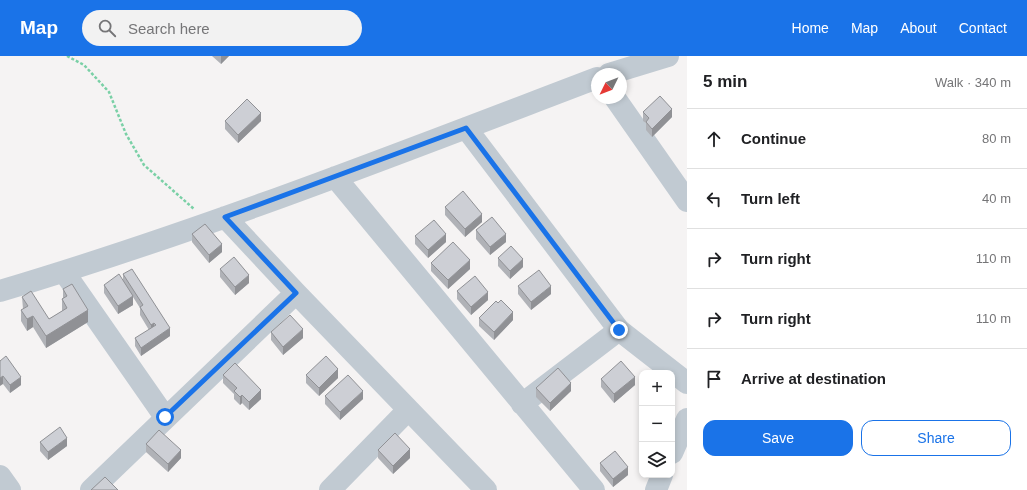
<!DOCTYPE html>
<html lang="en">
<head>
<meta charset="utf-8">
<style>
  :root { --surface:#fff; --page:#f2f2f2; --text:#202124; --muted:#757577; --line:#e0e0e0; --accent:#1a73e8 }
  body { margin:0; font-family:Helvetica,sans-serif; background:var(--page); color:var(--text) }
  .controls { position:absolute; right:12px; bottom:12px; display:grid; overflow:hidden; border-radius:8px; box-shadow:0 2px 6px #0003 }
  .controls button { width:36px; height:36px; display:grid; place-items:center; padding:0; border:0; border-bottom:1px solid var(--line); background:var(--surface); color:var(--text); font:20px sans-serif }
  .compass { position:absolute; left:591px; top:12px; width:36px; height:36px; border-radius:50%; background:var(--surface); box-shadow:0 2px 6px #0003; rotate:227deg }
  .stop { position:absolute; width:12px; height:12px; margin:-9px; border:3px solid #1a73e8; border-radius:50%; background:#fff }
  .stop.end { background:#1a73e8; border-color:#fff; box-shadow:0 1px 4px #0008 }
  .list { margin:0; padding:0; list-style:none }
  h2 { display:flex; justify-content:space-between; align-items:center; height:52px; margin:0; padding:0 16px; font-size:17px }
  h2 small { font-size:13px; font-weight:400; color:var(--muted) }
  .list li { display:grid; grid-template-columns:26px 1fr auto; gap:12px; align-items:center; box-sizing:border-box; height:60px; padding:0 16px; border-top:1px solid var(--line) }
  .list b { display:block; font-size:15px; white-space:nowrap }
  .list em { font-size:13px; font-style:normal; color:var(--muted) }
  .actions { display:flex; gap:8px; padding:12px 16px }
  .actions a { flex:1; padding:9px 0; border:1px solid var(--accent); border-radius:12px; text-align:center; font-size:14px; color:var(--accent) }
  .actions .main { background:var(--accent); color:#fff }
  .icon { flex:none; width:22px; height:22px; fill:none; stroke:currentColor; stroke-width:2; stroke-linecap:round; stroke-linejoin:round }
  .map { position:relative; flex:none; width:687px; height:434px; overflow:hidden }
  header { display:flex; align-items:center; gap:24px; box-sizing:border-box; height:56px; padding:0 20px; background:var(--accent); color:#fff }
  header strong { font-size:19px }
  nav { display:flex; gap:22px; margin-inline-start:auto; font-size:14px }
  .search { width:280px; height:36px; background:var(--page); display:flex; align-items:center; gap:10px; box-sizing:border-box; padding:0 14px; border-radius:22px; color:var(--muted); font-size:15px }
  main { display:flex }
  aside { flex:1; background:var(--surface) }
  .map>svg:first-child { display:block }
</style>
</head>
<body>
<header>
<strong>Map</strong>
<div class="search"><svg class="icon" aria-label="search" viewBox="0 0 24 24"><circle cx="10" cy="10" r="6"/><path d="M15 15l6 6"/></svg>Search here</div>
<nav><a>Home</a><a>Map</a><a>About</a><a>Contact</a></nav>
</header>
<main>
<div class="map">
<svg width="687" height="434" viewBox="0 0 687 434">
  <rect width="100%" height="100%" fill="#f5f3f3"/>
  <g fill="none" stroke-linecap="round" stroke-linejoin="round">
    <!-- path -->
    <path stroke="#7ad0a6" stroke-width="2.5" stroke-dasharray="3 2" stroke-linecap="butt" d="M 67,0 L 84,9 L 109,36 L 126,78 L 144,109 L 194,153"/>
    <!-- minor -->
    <path stroke="#c1cad2" stroke-width="22" d="M 609,18 L 668,0
      M 615,42 L 687,145
      M 466,72 L 619,274 L 687,327
      M 335,121 L 594,434
      M 225,161 L 296,237 L 486,434
      M 64,216 L 165,361
      M 0,235 C 202,175 400,97 597,22
      M 522,348 L 619,274
      M 672,397 L 687,363
      M 0,420 L 10,434
      M 91,434 L 296,237
      M 330,434 L 408,354
      M 656,434 L 662,419"/>
  </g>
  <!-- wall -->
  <path fill="#b0b2b7" d="M 212,0 L 229,0 L 221,8 Z
    M 643,56 L 672,61 L 652,81 L 646,74 L 646,67 L 643,65 Z
    M 225,65 L 261,65 L 238,87 L 225,73 Z
    M 445,151 L 482,166 L 465,181 L 445,159 Z
    M 476,174 L 506,186 L 490,199 L 476,183 Z
    M 192,178 L 222,196 L 209,207 L 192,186 Z
    M 415,180 L 446,186 L 428,202 L 415,188 Z
    M 498,202 L 523,211 L 510,223 L 498,210 Z
    M 431,207 L 470,213 L 448,233 L 431,215 Z
    M 220,213 L 249,227 L 235,239 L 220,221 Z
    M 123,218 L 170,280 L 141,300 L 135,290 L 135,282 L 149,274 L 140,259 L 140,252 L 133,241 L 133,249 L 118,258 L 104,237 L 104,229 L 123,224 Z
    M 518,230 L 551,238 L 531,254 L 518,238 Z
    M 63,233 L 88,266 L 46,292 L 33,271 L 27,275 L 21,265 L 21,254 L 23,253 L 22,241 L 49,263 L 62,255 L 62,243 L 63,242 Z
    M 457,235 L 488,244 L 471,259 L 457,243 Z
    M 479,262 L 513,264 L 494,284 L 479,270 Z
    M 271,276 L 303,282 L 283,299 L 271,284 Z
    M 0,305 L 21,329 L 10,337 L 3,328 Z
    M 223,319 L 261,343 L 249,354 L 242,347 L 240,349 L 234,343 L 234,338 L 223,327 Z
    M 306,319 L 338,322 L 319,340 L 306,327 Z
    M 601,323 L 635,329 L 614,347 L 601,331 Z
    M 536,332 L 571,335 L 550,355 L 536,341 Z
    M 325,340 L 363,343 L 340,364 L 325,348 Z
    M 40,386 L 67,390 L 48,404 L 40,395 Z
    M 146,388 L 181,402 L 168,416 L 146,396 Z
    M 378,394 L 410,402 L 393,418 L 378,402 Z
    M 600,407 L 628,419 L 613,431 L 600,415 Z"/>
  <!-- shaded-wall -->
  <path fill="#909195" d="M 221,0 L 229,0 L 221,8 Z
    M 672,53 L 672,61 L 652,81 L 652,73 Z
    M 261,57 L 261,65 L 238,87 L 238,79 Z
    M 482,158 L 482,166 L 465,181 L 465,173 Z
    M 446,178 L 446,186 L 428,202 L 428,194 Z
    M 506,178 L 506,186 L 490,199 L 490,191 Z
    M 222,188 L 222,196 L 209,207 L 209,199 Z
    M 523,203 L 523,211 L 510,223 L 510,215 Z
    M 470,204 L 470,213 L 448,233 L 448,224 Z
    M 249,219 L 249,227 L 235,239 L 235,231 Z
    M 551,230 L 551,238 L 531,254 L 531,246 Z
    M 488,236 L 488,244 L 471,259 L 471,251 Z
    M 133,240 L 133,249 L 118,258 L 118,250 Z
    M 88,254 L 88,266 L 46,292 L 46,280 Z
    M 513,256 L 513,264 L 494,284 L 494,276 Z
    M 33,260 L 33,271 L 27,275 L 27,263 Z
    M 154,267 L 154,275 L 151,277 L 151,269 Z
    M 170,272 L 170,280 L 141,300 L 141,292 Z
    M 303,273 L 303,282 L 283,299 L 283,291 Z
    M 338,313 L 338,322 L 319,340 L 319,332 Z
    M 3,320 L 3,328 L 0,330 L 0,322 Z
    M 21,321 L 21,329 L 10,337 L 10,329 Z
    M 635,321 L 635,329 L 614,347 L 614,338 Z
    M 571,327 L 571,335 L 550,355 L 550,347 Z
    M 261,334 L 261,343 L 249,354 L 249,346 Z
    M 363,335 L 363,343 L 340,364 L 340,356 Z
    M 242,339 L 242,347 L 240,349 L 240,341 Z
    M 67,382 L 67,390 L 48,404 L 48,396 Z
    M 410,393 L 410,402 L 393,418 L 393,410 Z
    M 181,394 L 181,402 L 168,416 L 168,408 Z
    M 628,411 L 628,419 L 613,431 L 613,423 Z"/>
  <!-- building -->
  <path fill="#cdcfd5" stroke="#909195" d="M 660,40 L 672,53 L 652,73 L 646,66 L 649,62 L 643,56 Z
    M 247,43 L 261,57 L 238,79 L 225,65 Z
    M 463,135 L 482,158 L 465,173 L 445,151 Z
    M 492,161 L 506,178 L 490,191 L 476,174 Z
    M 434,164 L 446,178 L 428,194 L 415,180 Z
    M 205,168 L 222,188 L 209,199 L 192,178 Z
    M 453,186 L 470,204 L 448,224 L 431,207 Z
    M 511,190 L 523,203 L 510,215 L 498,202 Z
    M 234,201 L 249,219 L 235,231 L 220,213 Z
    M 132,213 L 170,272 L 141,292 L 135,282 L 156,269 L 154,267 L 151,269 L 140,251 L 143,249 L 123,218 Z
    M 539,214 L 551,230 L 531,246 L 518,230 Z
    M 119,218 L 133,240 L 118,250 L 104,229 Z
    M 475,220 L 488,236 L 471,251 L 457,235 Z
    M 72,228 L 88,254 L 46,280 L 33,260 L 27,263 L 21,254 L 28,250 L 22,241 L 31,235 L 49,263 L 67,252 L 62,243 L 67,240 L 63,233 Z
    M 501,244 L 513,256 L 494,276 L 479,262 L 496,245 L 498,247 Z
    M 290,259 L 303,273 L 283,291 L 271,276 Z
    M 6,300 L 21,321 L 10,329 L 3,320 L 0,322 L 0,305 Z
    M 326,300 L 338,313 L 319,332 L 306,319 Z
    M 621,305 L 635,321 L 614,338 L 601,323 Z
    M 235,307 L 261,334 L 249,346 L 242,339 L 240,341 L 234,335 L 237,332 L 223,319 Z
    M 558,312 L 571,327 L 550,347 L 536,332 Z
    M 348,319 L 363,335 L 340,356 L 325,340 Z
    M 60,371 L 67,382 L 48,396 L 40,386 Z
    M 159,374 L 181,394 L 168,408 L 146,388 Z
    M 395,377 L 410,393 L 393,410 L 378,394 Z
    M 615,395 L 628,411 L 613,423 L 600,407 Z
    M 105,421 L 118,434 L 91,434 Z"/>
  <g fill="none" stroke-linecap="round" stroke-linejoin="round">
    <!-- route -->
    <path stroke="#1a73e8" stroke-width="5" d="M 165,361 L 296,237 L 225,161 L 466,72 L 619,274"/>
  </g>
</svg>
<div class="controls">
<button>+</button>
<button>−</button>
<button><svg class="icon" aria-label="layers" viewBox="0 0 24 24"><path d="M12 4l9 5-9 5-9-5zM3 14l9 5 9-5"/></svg></button>
</div>
<svg class="compass" viewBox="-18 -18 36 36"><path d="M0-13l5 13h-10z" fill="#e53935"/><path d="M0 13l5-13h-10z" fill="#757577"/></svg>
<div class="stop" style="left:165px;top:361px"></div>
<div class="stop end" style="left:619px;top:274px"></div>
</div>
<aside>
<h2>5 min<small>Walk · 340 m</small></h2>
<ul class="list">
<li><svg class="icon" aria-label="ahead" viewBox="0 0 24 24"><path d="M12 20V5M6 11l6-6 6 6"/></svg><div><b>Continue</b></div><em>80 m</em></li>
<li><svg class="icon" aria-label="left" viewBox="0 0 24 24"><path d="M17 20v-9H6M10 6l-5 5 5 5"/></svg><div><b>Turn left</b></div><em>40 m</em></li>
<li><svg class="icon" aria-label="right" viewBox="0 0 24 24"><path d="M7 20v-9h11M14 6l5 5-5 5"/></svg><div><b>Turn right</b></div><em>110 m</em></li>
<li><svg class="icon" aria-label="right" viewBox="0 0 24 24"><path d="M7 20v-9h11M14 6l5 5-5 5"/></svg><div><b>Turn right</b></div><em>110 m</em></li>
<li><svg class="icon" aria-label="arrive" viewBox="0 0 24 24"><path d="M6 21V4h12l-3 4 3 4H6"/></svg><div><b>Arrive at destination</b></div></li>
</ul>
<div class="actions"><a class="main">Save</a><a>Share</a></div>
</aside>
</main>
</body>
</html>
